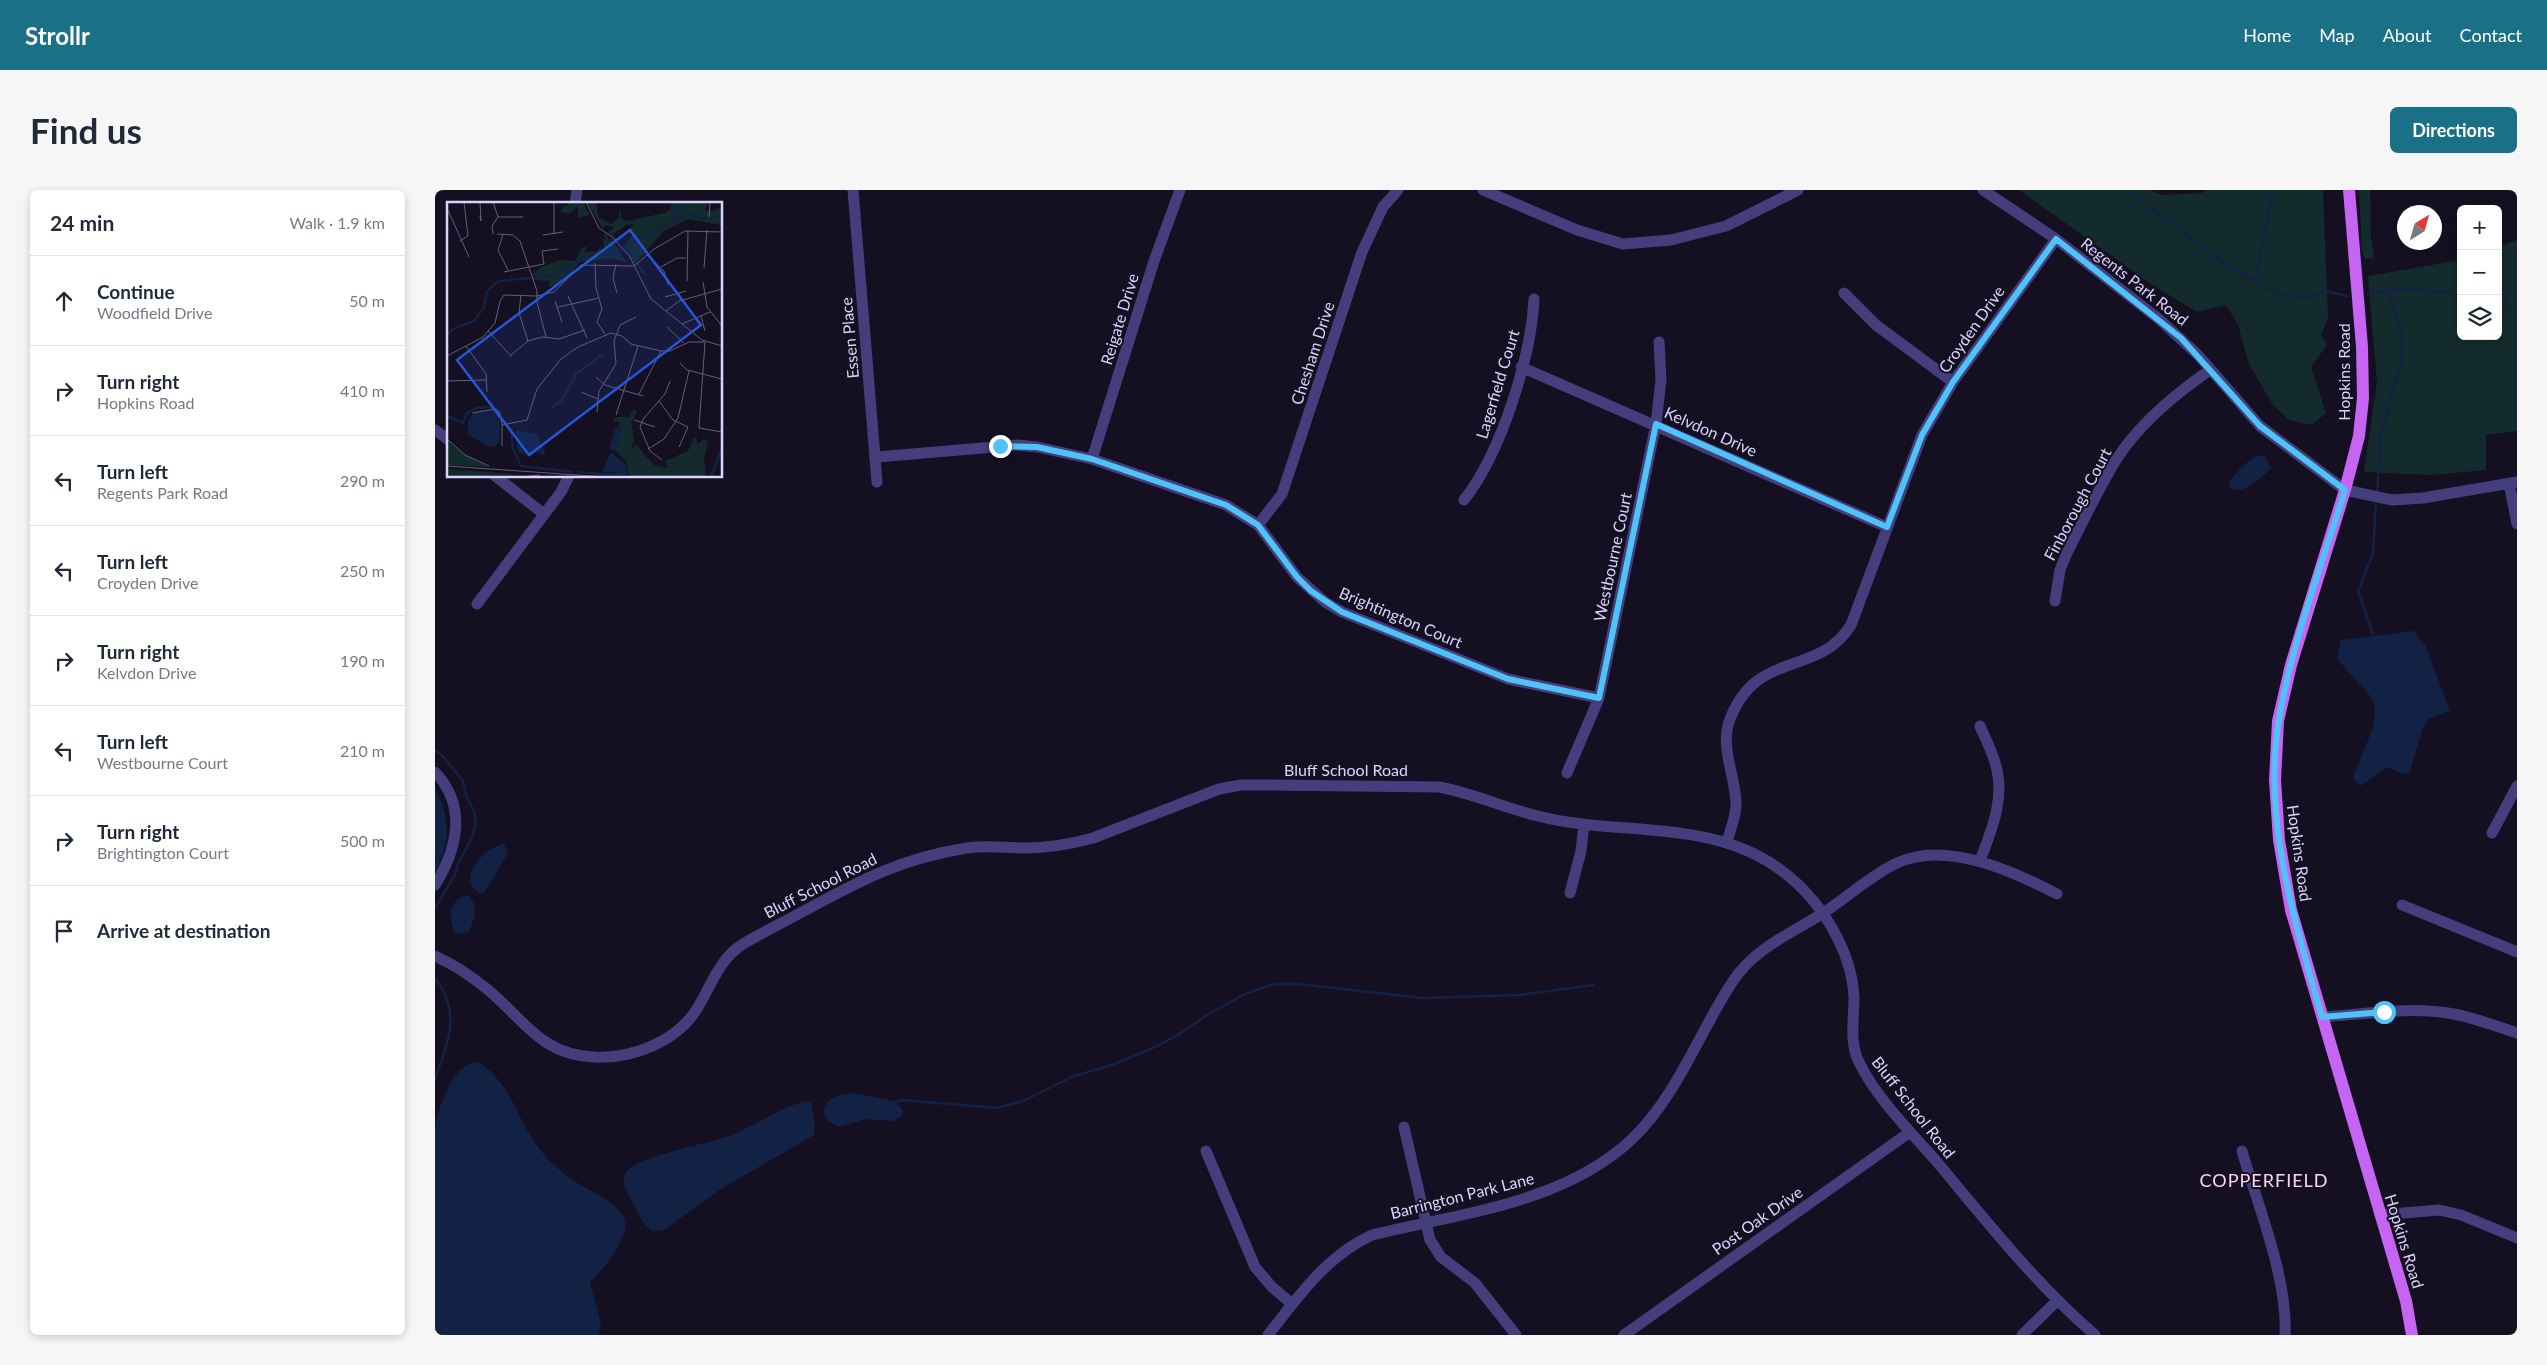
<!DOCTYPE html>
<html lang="en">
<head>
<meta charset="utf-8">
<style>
  :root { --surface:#fff; --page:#f6f6f7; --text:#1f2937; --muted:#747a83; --line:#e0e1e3; --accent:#1a7087 }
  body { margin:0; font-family:Lato,sans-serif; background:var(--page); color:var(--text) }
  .controls { position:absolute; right:15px; top:15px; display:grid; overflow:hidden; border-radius:8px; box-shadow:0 2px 8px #0003 }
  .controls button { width:45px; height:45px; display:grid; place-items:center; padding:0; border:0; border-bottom:1px solid var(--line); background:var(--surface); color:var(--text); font:25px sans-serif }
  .compass { position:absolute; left:1962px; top:15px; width:45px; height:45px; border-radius:50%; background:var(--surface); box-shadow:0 2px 8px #0003; rotate:37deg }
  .stop { position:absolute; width:15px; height:15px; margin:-11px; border:4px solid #4fc3f7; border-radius:50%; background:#fff }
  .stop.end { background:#4fc3f7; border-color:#fff; box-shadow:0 1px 5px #0008 }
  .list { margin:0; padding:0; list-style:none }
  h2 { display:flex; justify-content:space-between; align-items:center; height:65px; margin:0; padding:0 20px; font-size:21px }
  h2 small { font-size:16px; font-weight:400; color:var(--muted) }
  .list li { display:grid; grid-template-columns:32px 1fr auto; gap:15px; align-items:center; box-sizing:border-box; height:90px; padding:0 20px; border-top:1px solid var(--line) }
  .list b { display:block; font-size:19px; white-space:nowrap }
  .list p { margin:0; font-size:16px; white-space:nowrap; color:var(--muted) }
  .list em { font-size:16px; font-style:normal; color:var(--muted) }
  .icon { flex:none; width:28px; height:28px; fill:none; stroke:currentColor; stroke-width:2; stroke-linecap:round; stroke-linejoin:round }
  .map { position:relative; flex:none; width:2082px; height:1145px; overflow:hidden; border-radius:8px }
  header { display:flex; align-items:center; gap:30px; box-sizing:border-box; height:70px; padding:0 25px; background:var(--accent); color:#fff }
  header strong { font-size:24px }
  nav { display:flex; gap:28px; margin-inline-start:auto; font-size:18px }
  .intro { display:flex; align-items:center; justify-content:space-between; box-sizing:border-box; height:120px; padding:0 30px }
  h1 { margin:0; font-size:35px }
  .button { padding:12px 22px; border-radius:8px; background:var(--accent); color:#fff; font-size:18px; font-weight:700 }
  main { display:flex; gap:30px; padding:0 30px }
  aside { flex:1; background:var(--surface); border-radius:8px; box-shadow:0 2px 8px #0003 }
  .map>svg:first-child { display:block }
</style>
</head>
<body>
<header>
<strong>Strollr</strong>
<nav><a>Home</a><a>Map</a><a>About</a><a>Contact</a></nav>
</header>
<div class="intro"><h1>Find us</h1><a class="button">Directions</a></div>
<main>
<aside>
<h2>24 min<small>Walk · 1.9 km</small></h2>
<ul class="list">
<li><svg class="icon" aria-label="ahead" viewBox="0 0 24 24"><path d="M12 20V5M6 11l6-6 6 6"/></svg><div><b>Continue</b><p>Woodfield Drive</p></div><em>50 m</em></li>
<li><svg class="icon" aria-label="right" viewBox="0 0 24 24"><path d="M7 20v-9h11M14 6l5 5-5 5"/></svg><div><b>Turn right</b><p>Hopkins Road</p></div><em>410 m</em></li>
<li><svg class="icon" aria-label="left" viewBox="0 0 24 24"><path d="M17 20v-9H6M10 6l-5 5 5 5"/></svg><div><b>Turn left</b><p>Regents Park Road</p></div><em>290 m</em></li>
<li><svg class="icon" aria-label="left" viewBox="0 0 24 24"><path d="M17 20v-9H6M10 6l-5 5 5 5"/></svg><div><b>Turn left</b><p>Croyden Drive</p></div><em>250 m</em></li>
<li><svg class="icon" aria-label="right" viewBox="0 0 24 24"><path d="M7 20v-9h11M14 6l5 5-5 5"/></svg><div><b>Turn right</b><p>Kelvdon Drive</p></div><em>190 m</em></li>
<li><svg class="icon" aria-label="left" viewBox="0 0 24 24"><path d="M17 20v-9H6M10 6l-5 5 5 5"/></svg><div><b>Turn left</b><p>Westbourne Court</p></div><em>210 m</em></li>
<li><svg class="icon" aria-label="right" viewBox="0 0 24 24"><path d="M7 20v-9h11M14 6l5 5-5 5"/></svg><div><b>Turn right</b><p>Brightington Court</p></div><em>500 m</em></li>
<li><svg class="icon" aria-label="arrive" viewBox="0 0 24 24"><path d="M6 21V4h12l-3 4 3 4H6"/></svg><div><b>Arrive at destination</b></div></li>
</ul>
</aside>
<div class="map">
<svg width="2082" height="1145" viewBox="0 0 2082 1145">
  <rect width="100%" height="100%" fill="#141022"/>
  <!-- green -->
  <path fill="#132b2c" d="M 1584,0 L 1715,0 L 1727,5 L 1767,3 L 1772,0 L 1888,0 L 1893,128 L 1886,145 L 1892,155 L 1876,177 L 1891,223 L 1877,235 L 1854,230 L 1838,215 L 1814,174 L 1803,135 L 1791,115 L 1762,122 L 1716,94 Z
    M 1924,0 L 1935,0 L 1936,49 L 1939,68 L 1930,69 L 1927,60 Z
    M 2082,50 L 2082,241 L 2051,245 L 2051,280 L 1997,285 L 1929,282 L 1942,192 L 1933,86 L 2026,70 L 2026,146 L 2063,146 L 2063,57 Z"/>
  <!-- water -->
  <path fill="#122244" d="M 1826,265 L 1830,266 L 1836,278 C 1825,289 1812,303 1796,299 L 1794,292 C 1803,281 1812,269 1826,265 Z
    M 1979,441 L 1991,457 L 2015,521 L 1994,529 L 1988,537 L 1974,584 L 1968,584 L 1953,577 L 1925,596 L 1918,588 L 1939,535 L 1940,517 L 1936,507 L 1902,469 L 1906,450 Z
    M 0,599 C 16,626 15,655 0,682 Z
    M 69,654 L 73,663 L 51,700 L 47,704 C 19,692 48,657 69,654 Z
    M 33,705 C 45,717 39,729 34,742 L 20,744 C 14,730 12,709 33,705 Z
    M 43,872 C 78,894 82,932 106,961 C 116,974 130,985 144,994 C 158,1003 181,1011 189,1028 C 197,1046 167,1081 155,1092 L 166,1134 L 164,1145 L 0,1145 L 0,934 C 7,912 16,875 43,872 Z
    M 420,903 L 453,910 L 465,916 L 468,921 L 467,926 L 458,931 L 431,929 L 403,937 L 393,931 L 388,923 L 391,913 L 401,906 Z
    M 371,911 L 376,913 L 380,934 L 379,945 L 286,999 L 229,1040 L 217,1041 C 207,1033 202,1021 196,1010 C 192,1002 186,993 190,984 C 199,966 274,954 294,946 C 320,936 343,918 371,911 Z"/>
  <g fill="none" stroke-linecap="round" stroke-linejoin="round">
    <!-- stream -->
    <path stroke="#122244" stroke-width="2.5" d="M 1692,0 L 1791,74 L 1829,97 L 1847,105 L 1866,107 L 1879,106 L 1890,101 L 1912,106
      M 1820,92 L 1838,0
      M 1933,104 C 1961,96 1996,100 2026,105
      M 2063,112 L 2082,115
      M 1942,304 L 1946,243 L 1967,169 L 1965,134 L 1951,99
      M 1938,444 L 1923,401 L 1938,364 L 1941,309
      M 0,560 L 8,566 L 28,591 L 32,608 L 39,621 L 41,632 L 37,648 L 23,674 L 20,685 L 0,718
      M 0,788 C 27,823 13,852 0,889
      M 456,913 L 467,910 L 562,918 L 588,911 L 639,886 L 677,875 L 718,858 L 743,845 L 772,825 L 810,804 L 839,794 L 865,794 L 987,808 L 1085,805 L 1158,795"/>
    <!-- minor -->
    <path stroke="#453e7d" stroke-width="11" d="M 418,0 L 442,292
      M 1048,0 L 1142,40 L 1188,54 L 1236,50 L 1291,36 L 1363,0
      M 1548,0 L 1621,49 L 1725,130 L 1763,165 L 1825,236 L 1910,300 L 1957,310 L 1988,308 L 2082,292
      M 140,14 L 142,0
      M 1409,103 L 1441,135 L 1518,192
      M 1086,177 L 1452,337
      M 0,240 L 14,250
      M 442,267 L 583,255 L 602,257 L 657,269 L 791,315 L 823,335 L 862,387 L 890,412 L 907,422 L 1073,489 L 1164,508
      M 657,269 L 719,71 L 745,0
      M 60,286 L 109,324
      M 2074,293 L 2082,334
      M 1029,310 C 1066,263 1096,168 1099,109
      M 823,335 L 847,304 L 927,62 L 948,17 L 963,0
      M 1620,411 L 1625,380 L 1631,365 C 1647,333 1663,300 1681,270 C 1704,234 1740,204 1775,180
      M 42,414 L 126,302 L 134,286
      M 0,582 C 32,616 23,658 0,695
      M 1132,583 L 1164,508 L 1221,234 L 1226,190 L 1224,152
      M 2057,643 L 2082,596
      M 1292,652 C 1295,640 1301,627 1301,615 C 1301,586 1284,557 1295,529 C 1323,458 1383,488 1416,435 L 1487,245 L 1518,192 L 1621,49
      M 1545,671 C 1556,641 1569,612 1562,580 C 1559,565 1551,550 1545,536
      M 1135,703 L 1146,661 L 1149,634
      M 1967,715 L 2082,762
      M 0,766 C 18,774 36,786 52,799 C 88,828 105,865 159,867 C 197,869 241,852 262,819 C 276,796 284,769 308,754 C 328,742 349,732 369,721 C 426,690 467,668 532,658 C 552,655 571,658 590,658 C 613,658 636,654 658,648 L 784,599 L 806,595 L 835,595 L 1004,597 C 1038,603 1069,618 1103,626 C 1183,647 1277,627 1347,681 C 1385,709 1417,760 1419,808 C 1419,830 1414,852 1424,872 C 1441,908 1476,942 1502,972 C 1552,1032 1601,1094 1660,1145
      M 1887,827 C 1930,824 1976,816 2019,824 C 2040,828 2061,836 2082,843
      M 969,937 L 995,1050 L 1006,1067 L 1040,1093 L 1081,1145
      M 771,961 L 820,1077 L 837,1097 L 857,1114
      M 1807,961 C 1823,1016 1853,1089 1850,1145
      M 1945,1025 L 2004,1020 L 2026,1025 L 2082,1048
      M 833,1145 C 864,1106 891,1066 937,1045 C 1025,1023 1127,1014 1196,950 C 1242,907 1264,842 1298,791 C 1319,759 1353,745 1385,725 C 1411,709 1434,686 1462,673 C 1510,650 1578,681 1622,704
      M 1189,1145 L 1475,942
      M 1587,1145 L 1622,1111"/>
    <!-- major -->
    <path stroke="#c664f3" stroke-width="12" d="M 1914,0 L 1927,157 L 1928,208 L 1924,246 L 1910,300 L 1856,475 L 1843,531 L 1840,590 L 1844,650 L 1856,720 L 1971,1111 L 1977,1145"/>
  </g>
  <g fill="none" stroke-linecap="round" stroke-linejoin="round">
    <!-- route -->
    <path stroke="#4fc3f7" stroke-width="6" d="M 565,256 L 602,257 L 657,269 L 791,315 L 823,335 L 862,387 L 876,401 L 907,422 L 1073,489 L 1164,508 L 1221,234 L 1452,337 L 1487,245 L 1518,192 L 1621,49 L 1746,148 L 1825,236 L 1910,300 C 1887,375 1857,452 1844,529 C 1827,630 1860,732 1887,827 L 1949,822"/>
  </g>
  <g text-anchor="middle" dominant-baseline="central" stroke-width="4" stroke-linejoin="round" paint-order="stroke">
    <!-- street labels -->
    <g font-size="16" fill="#dbd4fc" stroke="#141022">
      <text transform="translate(1700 91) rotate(38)">Regents Park Road</text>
      <text transform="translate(684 129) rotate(-73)">Reigate Drive</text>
      <text transform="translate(1536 139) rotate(-55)">Croyden Drive</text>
      <text transform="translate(414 148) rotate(-95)">Essen Place</text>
      <text transform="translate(877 163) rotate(-72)">Chesham Drive</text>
      <text transform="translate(1908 182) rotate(-90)">Hopkins Road</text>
      <text transform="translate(1062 194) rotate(-73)">Lagerfield Court</text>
      <text transform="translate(1276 241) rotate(24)">Kelvdon Drive</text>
      <text transform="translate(1642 314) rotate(-62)">Finborough Court</text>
      <text transform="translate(1177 367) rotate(-78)">Westbourne Court</text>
      <text transform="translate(966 427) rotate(23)">Brightington Court</text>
      <text x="911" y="579">Bluff School Road</text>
      <text transform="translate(1865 663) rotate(82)">Hopkins Road</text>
      <text transform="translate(385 695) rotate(-27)">Bluff School Road</text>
      <text transform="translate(1479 917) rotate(52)">Bluff School Road</text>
      <text transform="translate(1027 1005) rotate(-14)">Barrington Park Lane</text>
      <text transform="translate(1322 1030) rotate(-35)">Post Oak Drive</text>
      <text transform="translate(1970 1051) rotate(73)">Hopkins Road</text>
    </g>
    <!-- neighbourhood labels -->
    <g font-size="18" letter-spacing="1" fill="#fcd6ec" stroke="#141022">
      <text x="1829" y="990">COPPERFIELD</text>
    </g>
  </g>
  <!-- overview -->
  <g transform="translate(12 12)">
    <rect width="275" height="275" fill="#141022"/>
    <path d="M 121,0 L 137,0 L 142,13 L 131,16 L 131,4 L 123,12 L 113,10 L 117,6 L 114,4 L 120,4 ZM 140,0 L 149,0 L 152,16 L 164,22 L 172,16 L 173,5 L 175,17 L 180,19 L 218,11 L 223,8 L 225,0 L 255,0 L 261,3 L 257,8 L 265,9 L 275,5 L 275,23 L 241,17 L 217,29 L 188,61 L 176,45 L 187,31 L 182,28 L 186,22 L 179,23 L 166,32 L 174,43 L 161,30 L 168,25 L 159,23 L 156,27 ZM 156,37 L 164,37 L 180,61 L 166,56 L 133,60 L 119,78 L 102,85 L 102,79 L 88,78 L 85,72 L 94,65 L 113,58 L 128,59 L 136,45 L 140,45 L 137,50 L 140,50 L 151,49 L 154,43 L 154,51 L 157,47 ZM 187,207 L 190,210 L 184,221 L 187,237 L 184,247 L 189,243 L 207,263 L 221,266 L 218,259 L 241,249 L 247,236 L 250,236 L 250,243 L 257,237 L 261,239 L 257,258 L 259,275 L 182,274 L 179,259 L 168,248 L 176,224 L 167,226 L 172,223 L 172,219 L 167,220 L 168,215 L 182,215 ZM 0,237 L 8,246 L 41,265 L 0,263 ZM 0,267 L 78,273 L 0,275 Z" fill="#132b2c"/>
    <path d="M 47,208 L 53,215 L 52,239 L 50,243 L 42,245 L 21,232 L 21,219 L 29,209 ZM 176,224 L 168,249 L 162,247 L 168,227 ZM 69,228 L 90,232 L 99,253 L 87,250 L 83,254 L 70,249 ZM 164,250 L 178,262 L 181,271 L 155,270 Z" fill="#122244"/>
    <path fill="none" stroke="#122244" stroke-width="2.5" d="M 224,20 L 231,0M 158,32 L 166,52M 178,45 L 243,12 L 256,16 L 275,14M 178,45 L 199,74M 0,133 L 6,127 L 27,119 L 37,105 L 40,89 L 51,79 L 105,74 L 140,54 L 167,52 L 174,48M 105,206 L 116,197 L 129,172 L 156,152M 0,214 L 16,221 L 20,211 L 30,206 L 46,205 L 54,210M 60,224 L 64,227 L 66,247 L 74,264 L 126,270M 130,270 L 155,272M 155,272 L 180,272M 264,274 L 275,247"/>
    <path fill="none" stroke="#645e79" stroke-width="1" d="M 46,0 L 51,15M 139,0 L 152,26 L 165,35 L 183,55 L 204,97 L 255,138 L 275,144M 0,6 L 22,55M 33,14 L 34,19 L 33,0M 262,15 L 263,0M 46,32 L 45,24 L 51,15 L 76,15M 50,32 L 66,33 L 73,39 L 90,89 L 90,100 L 99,135M 56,32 L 51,48 L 61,68M 107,32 L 107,0M 96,33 L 116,30M 13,39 L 21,34 L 17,0M 200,53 L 217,69 L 221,83M 148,61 L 149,86 L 155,107 L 150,120 L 158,132M 169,62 L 166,76 L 170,91M 214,65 L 230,56 L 239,56M 257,66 L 260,28M 57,70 L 97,62 L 95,49 L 111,47M 240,79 L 241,28M 256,80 L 260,105 L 275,124M 74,93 L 72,111 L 81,139M 121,94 L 140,136M 218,95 L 239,89M 108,99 L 115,120M 111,105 L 152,96M 219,109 L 232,99 L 275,87M 254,114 L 258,129M 235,122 L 263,110M 220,125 L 237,141M 41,129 L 65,155M 19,144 L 39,172 L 40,190M 64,153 L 81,139 L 95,135 L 112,137 L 138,128M 0,154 L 36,135 L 48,121 L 53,99 L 57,93 L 90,94 L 107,90 L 134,63 L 187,64 L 207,47 L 238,29 L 275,30M 233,161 L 240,168 L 275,177M 149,175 L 158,183 L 196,194M 0,179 L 40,178M 134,190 L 151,197M 192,192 L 214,149M 212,199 L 226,218 L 241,225 L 232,245M 150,210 L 152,189 L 169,162 L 167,139 L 173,123 L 189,115M 25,211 L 48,207 L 53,211 L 55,223M 169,213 L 191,144M 187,218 L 208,225M 0,237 L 18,253 L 42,264M 55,244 L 55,223 L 80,218 L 90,187 L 114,157 L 131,145 L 164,131 L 175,134 L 184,142 L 214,149 L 223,149 L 242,140 L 258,140 L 252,226 L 275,230M 201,247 L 217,237 L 231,216 L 242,169M 215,258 L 203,249 L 193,225 L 196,217 L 218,192 L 223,179M 0,264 L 159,275M 71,275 L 93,273"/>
    <path fill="#2655da" fill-opacity="0.15" stroke="#2655da" stroke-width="2.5" d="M 183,28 L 254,123 L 82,253 L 10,158 Z"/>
    <rect width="275" height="275" fill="none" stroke="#dbd4fc" stroke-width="2.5"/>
  </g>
</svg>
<div class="controls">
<button>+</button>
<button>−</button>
<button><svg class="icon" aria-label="layers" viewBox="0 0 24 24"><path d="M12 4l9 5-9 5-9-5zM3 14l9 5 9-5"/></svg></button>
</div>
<svg class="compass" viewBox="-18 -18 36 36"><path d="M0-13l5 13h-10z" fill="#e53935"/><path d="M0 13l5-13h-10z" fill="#747a83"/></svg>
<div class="stop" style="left:1949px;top:822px"></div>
<div class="stop end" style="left:565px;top:256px"></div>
</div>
</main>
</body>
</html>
